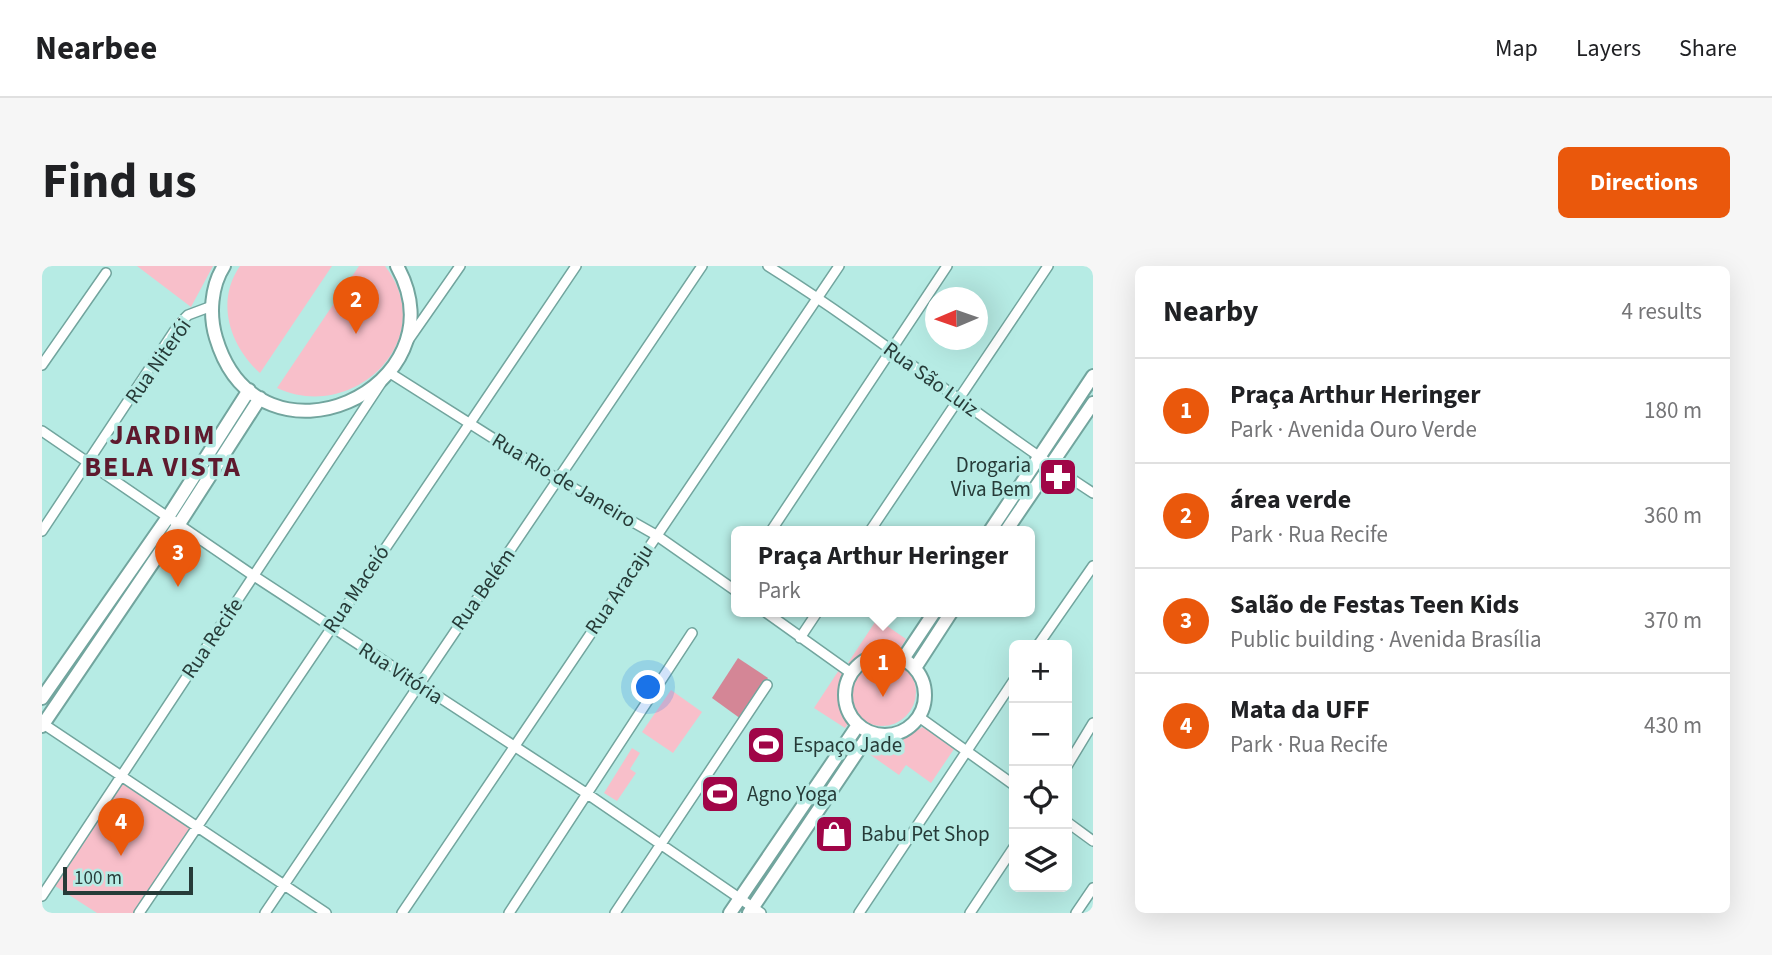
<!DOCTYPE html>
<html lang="en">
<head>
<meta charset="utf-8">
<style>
  :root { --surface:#fff; --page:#f6f6f6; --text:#202124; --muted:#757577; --line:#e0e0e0; --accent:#ea580c }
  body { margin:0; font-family:"Source Sans 3",sans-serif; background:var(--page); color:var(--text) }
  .controls { position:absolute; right:21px; bottom:21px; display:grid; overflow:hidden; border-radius:10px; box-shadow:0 7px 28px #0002 }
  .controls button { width:63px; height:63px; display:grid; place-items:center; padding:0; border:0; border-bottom:2px solid var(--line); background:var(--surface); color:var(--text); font:35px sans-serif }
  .compass { position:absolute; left:883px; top:21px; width:63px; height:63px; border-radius:50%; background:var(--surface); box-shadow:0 7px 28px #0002; rotate:268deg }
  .scale { position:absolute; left:21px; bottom:18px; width:130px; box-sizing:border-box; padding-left:7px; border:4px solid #263b38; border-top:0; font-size:19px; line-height:24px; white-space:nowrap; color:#263b38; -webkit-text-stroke:5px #b6ebe4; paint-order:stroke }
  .you { position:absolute; left:607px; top:422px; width:24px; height:24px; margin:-18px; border:5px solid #fff; border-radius:50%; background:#1a73e8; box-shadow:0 0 0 10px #1a73e833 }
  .badge { display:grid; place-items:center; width:46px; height:46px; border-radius:50%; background:var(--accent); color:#fff; font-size:23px; font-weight:700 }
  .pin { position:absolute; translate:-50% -58px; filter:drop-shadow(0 2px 4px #0008) }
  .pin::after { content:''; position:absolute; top:37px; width:24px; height:21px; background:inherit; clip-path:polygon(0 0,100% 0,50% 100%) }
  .popup { position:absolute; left:689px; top:260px; width:304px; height:91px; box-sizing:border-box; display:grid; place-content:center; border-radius:10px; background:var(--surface); filter:drop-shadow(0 2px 5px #0005); font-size:23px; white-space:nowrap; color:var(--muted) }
  .popup b { font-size:26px; color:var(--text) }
  .popup::after { content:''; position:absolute; left:50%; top:100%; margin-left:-14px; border:14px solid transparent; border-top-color:var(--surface) }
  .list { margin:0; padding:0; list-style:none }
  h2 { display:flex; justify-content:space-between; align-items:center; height:91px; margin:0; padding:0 28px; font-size:30px }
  h2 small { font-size:23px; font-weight:400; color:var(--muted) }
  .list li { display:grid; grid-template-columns:46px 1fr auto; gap:21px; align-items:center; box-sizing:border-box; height:105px; padding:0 28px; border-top:2px solid var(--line) }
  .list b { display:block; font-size:26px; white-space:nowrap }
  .list p { margin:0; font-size:23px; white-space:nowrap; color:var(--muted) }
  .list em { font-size:23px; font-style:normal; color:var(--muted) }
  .icon { flex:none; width:38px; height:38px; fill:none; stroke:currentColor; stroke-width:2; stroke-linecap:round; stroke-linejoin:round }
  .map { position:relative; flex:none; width:1051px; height:647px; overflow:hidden; border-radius:10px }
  header { display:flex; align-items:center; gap:42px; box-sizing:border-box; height:98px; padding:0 35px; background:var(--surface); border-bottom:2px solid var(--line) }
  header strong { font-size:33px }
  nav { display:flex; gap:38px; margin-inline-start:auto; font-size:24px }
  .intro { display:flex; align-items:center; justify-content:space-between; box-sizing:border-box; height:168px; padding:0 42px }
  h1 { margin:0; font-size:49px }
  .button { padding:18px 32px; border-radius:10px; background:var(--accent); color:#fff; font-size:24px; font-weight:700 }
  main { display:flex; gap:42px; padding:0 42px }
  aside { flex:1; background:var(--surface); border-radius:10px; box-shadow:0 7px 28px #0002 }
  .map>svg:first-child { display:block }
</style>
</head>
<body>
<header>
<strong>Nearbee</strong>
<nav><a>Map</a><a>Layers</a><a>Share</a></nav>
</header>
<div class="intro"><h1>Find us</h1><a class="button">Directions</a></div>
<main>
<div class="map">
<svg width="1051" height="647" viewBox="0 0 1051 647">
  <rect width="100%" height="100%" fill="#b6ebe4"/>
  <!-- green -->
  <path fill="#f8bfca" d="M 95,0 L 171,0 L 149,41 Z
    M 198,0 L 290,0 L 218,107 C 188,80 173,36 198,0 Z
    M 317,0 L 343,0 C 399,72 313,158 235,122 Z
    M 835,353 L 864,373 L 856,387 L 830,385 L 809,399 L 806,397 Z
    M806 426a34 34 0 1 1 68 0a34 34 0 1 1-68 0Z
    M 797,404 L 802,407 L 797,431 L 807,456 L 803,462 L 772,442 Z
    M 629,424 L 660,446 L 631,487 L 600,466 Z
    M 881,461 L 912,483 L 889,517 L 864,499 L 857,509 L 823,485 L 838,474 L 860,472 Z
    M 590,482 L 598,487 L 588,503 L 594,507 L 575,535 L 562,527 Z
    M 78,515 L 149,563 L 93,647 L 55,647 L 10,618 Z"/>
  <!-- forest -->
  <path fill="#d48696" d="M 696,392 L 726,412 L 699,453 L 670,432 Z"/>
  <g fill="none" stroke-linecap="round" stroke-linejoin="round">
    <defs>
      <path id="street" d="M 726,0 C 838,70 940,155 1051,227
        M 365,76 L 418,0
        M 0,99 L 64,7
        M 348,107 L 517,214 L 614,269 L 694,325
        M 0,165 L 212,310 L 544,527 L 719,647
        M 0,265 L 137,58 L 146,49 L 170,40
        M 729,265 L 905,0
        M 828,265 L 1006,0
        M 722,345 L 809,407
        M 758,372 L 776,345
        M 996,379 L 1051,300
        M 877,451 L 972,519
        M 0,457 L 284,647
        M 1025,500 L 1051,457
        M 1025,556 L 1051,575
        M 0,630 L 339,117
        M 97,647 L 534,0
        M 223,647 L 660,0
        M 360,647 L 797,0
        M 467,647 L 650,367
        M 573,647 L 725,419
        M 817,647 L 972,414
        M 928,647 L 972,581
        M 1034,647 L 1051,622"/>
      <path id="secondary" d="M 182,0 C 169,20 167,49 174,72 C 217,216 423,122 355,0
        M 948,265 L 1051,110
        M 964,265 L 1051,137
        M803 429a40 40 0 1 1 80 0a40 40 0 1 1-80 0Z
        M 861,393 L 893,345
        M 873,402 L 910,345
        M 0,432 L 126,251 L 207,124
        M 0,460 L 137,258 L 218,132
        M 688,647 L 816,459
        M 707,647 L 828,467"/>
    </defs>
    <!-- street casing -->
    <use href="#street" stroke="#72a59e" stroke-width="12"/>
    <!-- secondary casing -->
    <use href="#secondary" stroke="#72a59e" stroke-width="16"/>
    <!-- street -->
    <use href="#street" stroke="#fff" stroke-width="9"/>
    <!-- secondary -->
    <use href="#secondary" stroke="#fff" stroke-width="12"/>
  </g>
  <!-- icons -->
  <defs>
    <symbol id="pharmacy-square" viewBox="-11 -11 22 22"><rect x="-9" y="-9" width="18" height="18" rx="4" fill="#a00547" stroke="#b6ebe4"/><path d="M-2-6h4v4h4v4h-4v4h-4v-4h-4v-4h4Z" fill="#fff"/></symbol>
    <symbol id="stadium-square" viewBox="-11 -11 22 22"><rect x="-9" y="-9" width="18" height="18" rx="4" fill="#a00547" stroke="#b6ebe4"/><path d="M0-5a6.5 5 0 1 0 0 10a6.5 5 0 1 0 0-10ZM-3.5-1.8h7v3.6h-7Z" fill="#fff"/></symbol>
    <symbol id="shop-square" viewBox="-11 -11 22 22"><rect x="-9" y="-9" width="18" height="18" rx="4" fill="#a00547" stroke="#b6ebe4"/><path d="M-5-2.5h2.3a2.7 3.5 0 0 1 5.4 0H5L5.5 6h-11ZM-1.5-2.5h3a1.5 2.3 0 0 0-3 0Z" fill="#fff"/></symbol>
  </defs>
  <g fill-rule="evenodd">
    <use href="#pharmacy-square" x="994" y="189" width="44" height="44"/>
    <use href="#stadium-square" x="702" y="457" width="44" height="44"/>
    <use href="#stadium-square" x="656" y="506" width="44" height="44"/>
    <use href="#shop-square" x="770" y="546" width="44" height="44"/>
  </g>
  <g text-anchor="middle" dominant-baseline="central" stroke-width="7" stroke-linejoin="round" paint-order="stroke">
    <!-- street labels -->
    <g font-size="21" fill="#263b38" stroke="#b6ebe4">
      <text transform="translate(116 95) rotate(-55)">Rua Niterói</text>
      <text transform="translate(889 113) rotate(36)">Rua São Luiz</text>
      <text transform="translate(522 214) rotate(31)">Rua Rio de Janeiro</text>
      <text transform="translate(314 323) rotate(-56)">Rua Maceió</text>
      <text transform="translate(441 323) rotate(-55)">Rua Belém</text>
      <text transform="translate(577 323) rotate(-56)">Rua Aracaju</text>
      <text transform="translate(170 372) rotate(-56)">Rua Recife</text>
      <text transform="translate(359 407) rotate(33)">Rua Vitória</text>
    </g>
    <!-- poi labels -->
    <g font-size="21" fill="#263b38" stroke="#b6ebe4" text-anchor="start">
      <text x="989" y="199" text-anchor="end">Drogaria<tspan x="989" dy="24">Viva Bem</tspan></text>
      <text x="751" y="479">Espaço Jade</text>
      <text x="705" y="528">Agno Yoga</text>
      <text x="819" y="568">Babu Pet Shop</text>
    </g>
    <!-- district labels -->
    <g font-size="28" font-weight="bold" letter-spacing="2" fill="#5e1a2e" stroke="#b6ebe4">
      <text x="121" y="169">JARDIM<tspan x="121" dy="32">BELA VISTA</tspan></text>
    </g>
  </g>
</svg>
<div class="controls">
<button>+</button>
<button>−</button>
<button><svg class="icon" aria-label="locate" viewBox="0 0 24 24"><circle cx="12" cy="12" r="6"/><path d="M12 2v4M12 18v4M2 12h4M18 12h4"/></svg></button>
<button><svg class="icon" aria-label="layers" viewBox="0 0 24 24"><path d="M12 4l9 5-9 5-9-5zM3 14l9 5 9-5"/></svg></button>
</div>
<svg class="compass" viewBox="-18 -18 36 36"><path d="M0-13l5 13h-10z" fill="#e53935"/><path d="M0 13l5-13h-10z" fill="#757577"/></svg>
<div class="scale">100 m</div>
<div class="you"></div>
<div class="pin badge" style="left:841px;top:431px">1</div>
<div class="popup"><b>Praça Arthur Heringer</b>Park</div>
<div class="pin badge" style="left:314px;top:68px">2</div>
<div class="pin badge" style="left:136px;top:321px">3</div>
<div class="pin badge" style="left:79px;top:590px">4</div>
</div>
<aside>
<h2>Nearby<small>4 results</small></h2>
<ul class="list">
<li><span class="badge">1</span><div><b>Praça Arthur Heringer</b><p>Park · Avenida Ouro Verde</p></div><em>180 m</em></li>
<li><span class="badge">2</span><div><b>área verde</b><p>Park · Rua Recife</p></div><em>360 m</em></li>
<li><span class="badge">3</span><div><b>Salão de Festas Teen Kids</b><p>Public building · Avenida Brasília</p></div><em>370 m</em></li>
<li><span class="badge">4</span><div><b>Mata da UFF</b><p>Park · Rua Recife</p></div><em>430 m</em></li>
</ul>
</aside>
</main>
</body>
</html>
